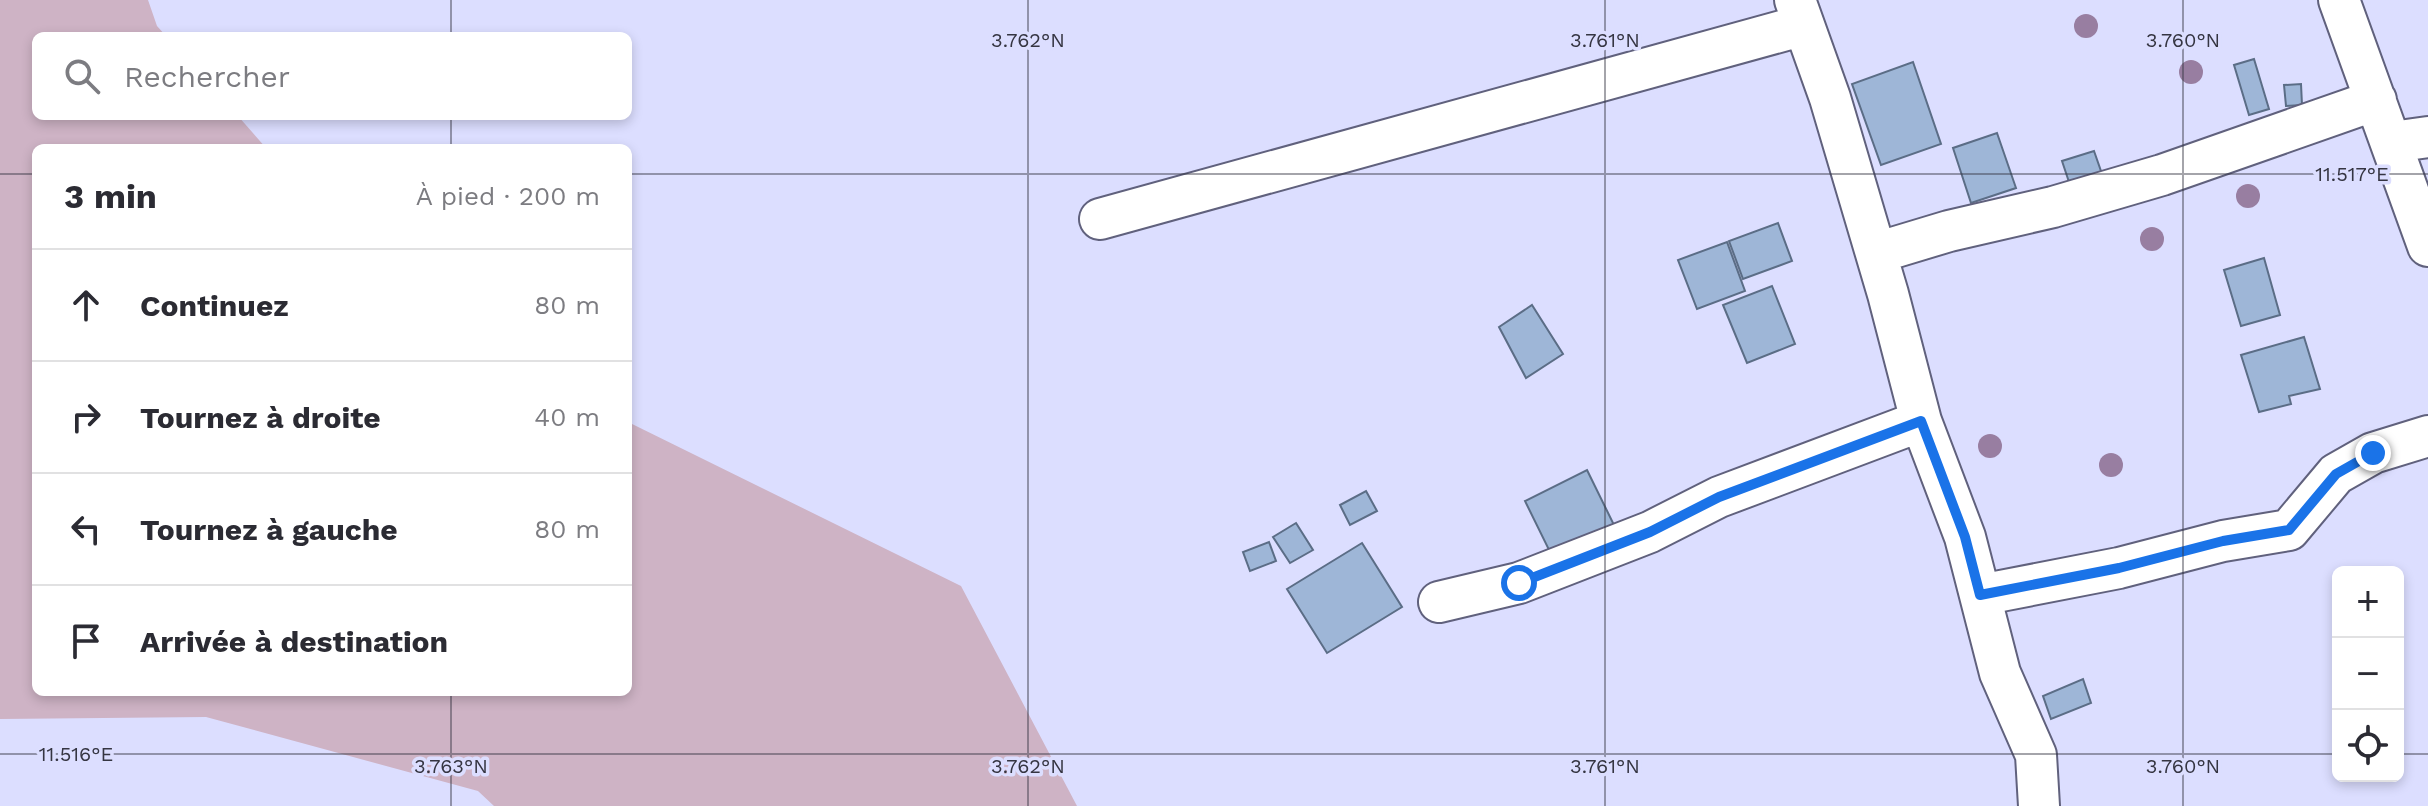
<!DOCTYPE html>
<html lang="fr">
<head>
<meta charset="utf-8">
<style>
  :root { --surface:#fff; --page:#f2f2f3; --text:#2b2b33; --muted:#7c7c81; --line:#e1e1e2 }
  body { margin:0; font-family:"Work Sans",sans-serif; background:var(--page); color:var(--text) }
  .controls { position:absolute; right:24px; bottom:24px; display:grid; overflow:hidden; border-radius:12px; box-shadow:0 4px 12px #0003 }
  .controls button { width:72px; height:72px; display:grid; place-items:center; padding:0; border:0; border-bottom:2px solid var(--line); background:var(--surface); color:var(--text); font:40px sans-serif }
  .stop { position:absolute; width:24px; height:24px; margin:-18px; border:6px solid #1a73e8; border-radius:50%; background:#fff }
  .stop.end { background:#1a73e8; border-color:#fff; box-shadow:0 2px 8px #0008 }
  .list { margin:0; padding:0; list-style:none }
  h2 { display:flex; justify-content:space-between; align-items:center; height:104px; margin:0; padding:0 32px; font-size:34px }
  h2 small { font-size:26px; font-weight:400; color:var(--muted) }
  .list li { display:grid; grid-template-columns:52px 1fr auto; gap:24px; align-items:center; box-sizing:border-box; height:112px; padding:0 32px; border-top:2px solid var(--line) }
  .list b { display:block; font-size:30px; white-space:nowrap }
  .list em { font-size:26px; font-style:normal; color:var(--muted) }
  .icon { flex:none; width:44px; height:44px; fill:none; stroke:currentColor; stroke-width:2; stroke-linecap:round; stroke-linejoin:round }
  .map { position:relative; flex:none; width:2428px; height:806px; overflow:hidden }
  .search { position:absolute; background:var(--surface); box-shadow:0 4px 12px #0003; left:32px; top:32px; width:600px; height:88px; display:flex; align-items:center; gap:20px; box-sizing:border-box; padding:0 28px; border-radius:12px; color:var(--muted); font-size:30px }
  .panel { position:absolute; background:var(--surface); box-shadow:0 4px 12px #0003; left:32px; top:144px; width:600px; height:552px; border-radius:12px }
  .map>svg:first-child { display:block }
</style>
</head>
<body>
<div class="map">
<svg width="2428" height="806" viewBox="0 0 2428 806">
  <rect width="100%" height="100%" fill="#dcdeff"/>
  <!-- green -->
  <path fill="#ceb3c5" d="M 0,0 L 148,0 L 157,26 L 166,36 L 36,36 L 36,116 L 238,116 L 266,148 L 36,148 L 36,692 L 628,692 L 628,422 L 961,586 L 1077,806 L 494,806 L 478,791 L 206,717 L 0,719 Z"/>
  <!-- building -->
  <path fill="#9eb6d7" stroke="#5b6d86" stroke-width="2" d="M 2254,59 L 2269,109 L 2249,115 L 2234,65 Z
    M 1913,62 L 1941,144 L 1881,165 L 1852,84 Z
    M 2301,84 L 2302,105 L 2286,106 L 2284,85 Z
    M 1997,133 L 2016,188 L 1971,203 L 1953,148 Z
    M 2094,151 L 2102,174 L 2070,185 L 2062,161 Z
    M 1778,223 L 1792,261 L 1743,279 L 1729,241 Z
    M 1727,242 L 1745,291 L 1697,309 L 1678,260 Z
    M 2264,258 L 2280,315 L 2241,326 L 2224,270 Z
    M 1772,286 L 1795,344 L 1747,363 L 1723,305 Z
    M 1532,305 L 1563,354 L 1526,378 L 1499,327 Z
    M 2304,337 L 2320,389 L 2289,396 L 2291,404 L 2259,412 L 2241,355 Z
    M 1587,470 L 1614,525 L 1552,556 L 1525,501 Z
    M 1366,491 L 1377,511 L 1350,525 L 1340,505 Z
    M 1296,523 L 1313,550 L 1290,563 L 1273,537 Z
    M 1269,542 L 1276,561 L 1250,571 L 1243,552 Z
    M 1362,543 L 1402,607 L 1327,653 L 1287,589 Z
    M 2083,679 L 2091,703 L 2051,719 L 2043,696 Z"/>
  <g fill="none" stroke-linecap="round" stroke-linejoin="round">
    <defs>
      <path id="minor" d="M 1795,0 L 1830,98 L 1888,294 L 1921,421 L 1965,537 L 2000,673 L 2036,755 L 2039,806
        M 2339,0 L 2428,246
        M 2392,142 L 2428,137
        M 1100,219 L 1804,25
        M 1876,253 L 1949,231 L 2053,207 L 2162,175 L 2376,100
        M 1980,595 L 2119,568 L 2223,541 L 2289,530 L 2336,474 L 2373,453 L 2428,436
        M 1439,602 L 1519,583 L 1650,532 L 1719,497 L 1921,421"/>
    </defs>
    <!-- minor casing -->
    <use href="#minor" stroke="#60617d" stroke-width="44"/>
    <!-- minor -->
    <use href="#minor" stroke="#fff" stroke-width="40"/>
  </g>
  <!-- trees -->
  <g fill="#987ea1">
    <circle cx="2086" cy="26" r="12"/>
    <circle cx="2191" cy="72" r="12"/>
    <circle cx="2248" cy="196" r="12"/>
    <circle cx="2152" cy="239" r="12"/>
    <circle cx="1990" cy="446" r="12"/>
    <circle cx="2111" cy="465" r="12"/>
  </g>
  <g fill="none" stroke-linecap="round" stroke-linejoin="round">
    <!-- route -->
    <path stroke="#1a73e8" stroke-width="10" d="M 1519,583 L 1650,532 L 1719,497 L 1921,421 L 1965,537 L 1980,595 L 2119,568 L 2223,541 L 2289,530 L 2336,474 L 2373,453"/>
  </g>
  <!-- ticks -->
  <path fill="none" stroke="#353542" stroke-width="2" stroke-opacity="0.45" d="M 451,0 L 451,36M 1028,0 L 1028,806M 1605,0 L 1605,806M 2183,0 L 2183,806M 451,116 L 451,148M 0,174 L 36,174M 628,174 L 2428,174M 451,692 L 451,806M 0,754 L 2338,754M 2398,754 L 2428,754"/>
  <g font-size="20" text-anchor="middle" fill="#353542" stroke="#dcdeff" stroke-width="7" stroke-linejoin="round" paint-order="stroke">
    <text x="1028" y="47">3.762°N</text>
    <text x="1605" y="47">3.761°N</text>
    <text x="2183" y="47">3.760°N</text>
    <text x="2352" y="181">11.517°E</text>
    <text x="76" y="761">11.516°E</text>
    <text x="451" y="773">3.763°N</text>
    <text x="1028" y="773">3.762°N</text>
    <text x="1605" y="773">3.761°N</text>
    <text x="2183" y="773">3.760°N</text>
  </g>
</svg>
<div class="controls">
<button>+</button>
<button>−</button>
<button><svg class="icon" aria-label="locate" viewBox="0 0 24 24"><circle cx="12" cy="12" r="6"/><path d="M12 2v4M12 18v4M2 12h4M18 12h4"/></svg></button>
</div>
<div class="stop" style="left:1519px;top:583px"></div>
<div class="stop end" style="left:2373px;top:453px"></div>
<div class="search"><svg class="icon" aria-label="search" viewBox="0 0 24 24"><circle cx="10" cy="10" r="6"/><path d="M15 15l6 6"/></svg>Rechercher</div>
<section class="panel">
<h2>3 min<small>À pied · 200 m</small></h2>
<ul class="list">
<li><svg class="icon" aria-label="ahead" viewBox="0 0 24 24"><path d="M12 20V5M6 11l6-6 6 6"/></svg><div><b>Continuez</b></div><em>80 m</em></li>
<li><svg class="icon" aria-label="right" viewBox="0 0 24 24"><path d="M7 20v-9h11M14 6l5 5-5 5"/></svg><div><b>Tournez à droite</b></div><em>40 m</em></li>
<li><svg class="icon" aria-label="left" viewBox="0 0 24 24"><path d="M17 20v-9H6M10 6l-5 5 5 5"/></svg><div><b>Tournez à gauche</b></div><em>80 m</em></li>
<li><svg class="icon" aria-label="arrive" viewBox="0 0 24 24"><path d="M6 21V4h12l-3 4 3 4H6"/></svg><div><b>Arrivée à destination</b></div></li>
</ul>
</section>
</div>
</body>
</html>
